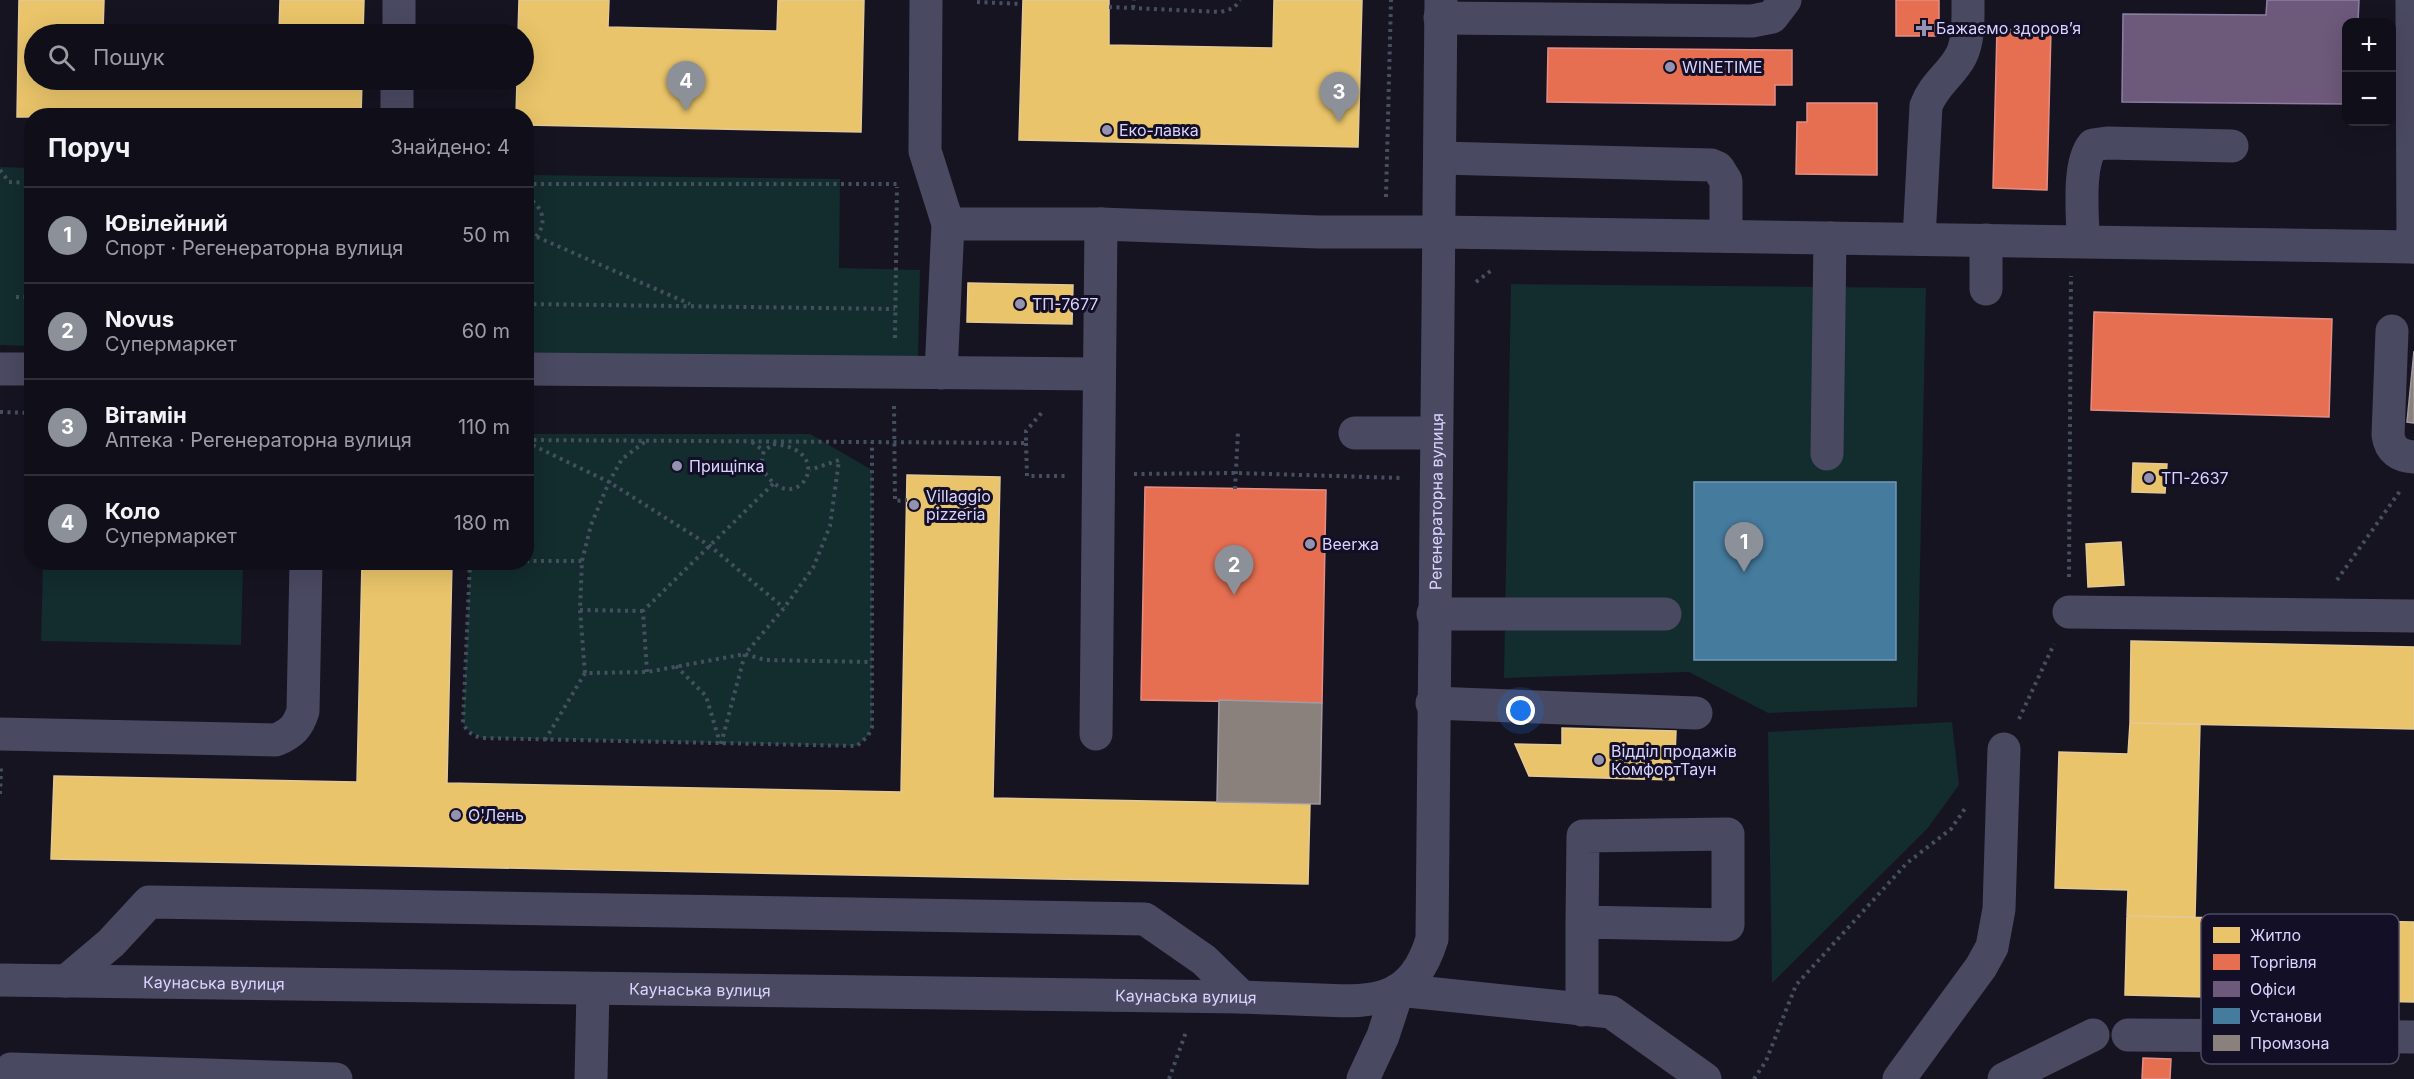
<!DOCTYPE html>
<html lang="uk">
<head>
<meta charset="utf-8">
<style>
  :root { --surface:#100f19; --page:#191822; --text:#f1f3f6; --muted:#9c9ca2; --line:#302f38; --accent:#8c9099 }
  body { margin:0; font-family:Inter,sans-serif; background:var(--page); color:var(--text) }
  .controls { position:absolute; right:18px; top:18px; display:grid; overflow:hidden; border-radius:12px; box-shadow:0 6px 24px #0002 }
  .controls button { width:54px; height:54px; display:grid; place-items:center; padding:0; border:0; border-bottom:2px solid var(--line); background:var(--surface); color:var(--text); font:30px sans-serif }
  .you { position:absolute; left:1521px; top:711px; width:21px; height:21px; margin:-15px; border:4px solid #fff; border-radius:50%; background:#1a73e8; box-shadow:0 0 0 9px #1a73e833 }
  .badge { display:grid; place-items:center; width:39px; height:39px; border-radius:50%; background:var(--accent); color:#fff; font-size:20px; font-weight:700 }
  .pin { position:absolute; translate:-50% -50px; filter:drop-shadow(0 2px 3px #0008) }
  .pin::after { content:''; position:absolute; top:32px; width:21px; height:18px; background:inherit; clip-path:polygon(0 0,100% 0,50% 100%) }
  .list { margin:0; padding:0; list-style:none }
  h2 { display:flex; justify-content:space-between; align-items:center; height:78px; margin:0; padding:0 24px; font-size:26px }
  h2 small { font-size:20px; font-weight:400; color:var(--muted) }
  .list li { display:grid; grid-template-columns:39px 1fr auto; gap:18px; align-items:center; box-sizing:border-box; height:96px; padding:0 24px; border-top:2px solid var(--line) }
  .list b { display:block; font-size:22px; white-space:nowrap }
  .list p { margin:0; font-size:20px; white-space:nowrap; color:var(--muted) }
  .list em { font-size:20px; font-style:normal; color:var(--muted) }
  .icon { flex:none; width:33px; height:33px; fill:none; stroke:currentColor; stroke-width:2; stroke-linecap:round; stroke-linejoin:round }
  .map { position:relative; flex:none; width:2414px; height:1079px; overflow:hidden }
  .search { position:absolute; background:var(--surface); box-shadow:0 6px 24px #0002; left:24px; top:24px; width:510px; height:66px; display:flex; align-items:center; gap:15px; box-sizing:border-box; padding:0 21px; border-radius:33px; color:var(--muted); font-size:22px }
  .panel { position:absolute; background:var(--surface); box-shadow:0 6px 24px #0002; left:24px; top:108px; width:510px; height:462px; border-radius:24px }
  .map>svg:first-child { display:block }
</style>
</head>
<body>
<div class="map">
<svg width="2414" height="1079" viewBox="0 0 2414 1079">
  <rect width="100%" height="100%" fill="#161421"/>
  <!-- green -->
  <path fill="#132c2d" d="M 0,167 L 31,168 L 31,346 L 0,345 Z
    M 527,175 L 840,179 L 839,268 L 920,270 L 918,358 L 527,353 Z
    M 1511,284 L 1926,288 L 1917,707 L 1768,713 L 1689,672 L 1504,678 Z
    M 527,434 L 810,434 L 872,470 L 872,727 L 868,736 L 857,746 L 481,738 L 467,730 L 463,723 L 470,563 L 526,562 Z
    M 43,563 L 243,563 L 241,645 L 41,641 Z
    M 1952,722 L 1959,785 L 1927,829 L 1772,983 L 1768,732 Z"/>
  <!-- homes -->
  <path fill="#e9c46a" stroke="#e4c997" stroke-width="1.5" d="M 19,0 L 104,0 L 103,32 L 279,34 L 280,0 L 364,0 L 363,34 L 34,34 L 34,80 L 362,80 L 361,116 L 17,117 Z
    M 519,0 L 609,0 L 608,27 L 777,31 L 778,0 L 864,0 L 861,132 L 526,125 L 526,116 L 516,116 L 517,80 L 524,80 L 524,34 L 518,34 Z
    M 1023,0 L 1109,0 L 1109,45 L 1273,48 L 1274,0 L 1362,0 L 1358,147 L 1019,140 Z
    M 968,283 L 1073,285 L 1072,324 L 967,322 Z
    M 2133,463 L 2167,464 L 2165,493 L 2132,492 Z
    M 907,475 L 1000,477 L 993,798 L 1310,804 L 1308,884 L 51,859 L 54,776 L 357,782 L 362,562 L 452,562 L 447,783 L 901,792 Z
    M 2121,542 L 2124,585 L 2088,587 L 2086,544 Z
    M 2131,641 L 2414,647 L 2414,729 L 2130,723 Z
    M 2130,723 L 2200,724 L 2195,917 L 2127,916 L 2128,890 L 2055,888 L 2059,752 L 2128,754 Z
    M 1562,728 L 1676,731 L 1674,780 L 1529,776 L 1515,744 L 1562,745 Z
    M 2127,916 L 2414,922 L 2414,1002 L 2125,995 Z"/>
  <!-- shops -->
  <path fill="#e76f51" stroke="#e38d85" stroke-width="1.5" d="M 1896,0 L 1939,0 L 1939,36 L 1896,36 Z
    M 1997,29 L 2051,30 L 2047,190 L 1993,188 Z
    M 1548,48 L 1792,50 L 1792,85 L 1775,85 L 1775,105 L 1547,102 Z
    M 1807,103 L 1877,103 L 1877,175 L 1796,174 L 1797,122 L 1807,122 Z
    M 2094,312 L 2332,319 L 2329,417 L 2091,410 Z
    M 1145,487 L 1326,490 L 1322,703 L 1141,700 Z
    M 2143,1058 L 2171,1059 L 2170,1079 L 2142,1079 Z"/>
  <!-- offices -->
  <path fill="#6d597a" stroke="#8d7ea2" stroke-width="1.5" d="M 2267,0 L 2359,0 L 2358,22 L 2346,22 L 2346,104 L 2122,102 L 2123,14 L 2266,15 Z"/>
  <!-- public -->
  <path fill="#457b9d" stroke="#7196ba" stroke-width="1.5" d="M 1694,482 L 1896,482 L 1896,660 L 1694,660 Z"/>
  <!-- industry -->
  <path fill="#8a817c" stroke="#a29aa3" stroke-width="1.5" d="M 2414,351 L 2414,423 L 2407,422 Z
    M 1219,700 L 1322,703 L 1320,804 L 1217,802 Z"/>
  <g fill="none" stroke-linecap="round" stroke-linejoin="round">
    <!-- path -->
    <path stroke="#44505f" stroke-width="4" stroke-dasharray="3 4.5" stroke-linecap="butt" d="M 977,2 L 1022,4
      M 1109,7 L 1221,12 L 1234,8 L 1240,0
      M 1133,8 L 1134,0
      M 0,170 L 9,182 L 32,183
      M 526,184 L 899,184
      M 526,197 C 547,207 549,233 526,243
      M 1386,197 L 1391,0
      M 537,237 L 690,304
      M 1476,282 L 1492,270
      M 16,297 L 32,297
      M 526,304 L 895,309
      M 895,338 L 897,187
      M 894,406 L 895,501 L 907,500
      M 0,412 L 32,413
      M 526,440 L 1026,443 L 1026,431 L 1044,410
      M 526,442 L 609,482 L 710,546 L 784,608
      M 752,442 L 764,451
      M 1026,443 L 1027,476 L 1065,476
      M 773,444 C 838,449 799,516 768,477 C 761,468 761,461 764,451 Z
      M 1134,474 L 1236,473 L 1402,478
      M 1235,489 L 1238,431
      M 526,561 L 582,561
      M 470,562 L 463,723 C 467,732 472,735 481,738 L 857,746 L 868,736 L 872,727 L 872,442
      M 2069,577 L 2071,276
      M 2337,580 L 2400,491
      M 580,610 L 643,611
      M 676,666 L 706,696 L 720,743
      M 647,672 L 643,611 L 774,483
      M 585,673 L 580,610 L 582,561 L 591,525 L 609,482 L 622,459 L 646,441
      M 2019,719 L 2054,644
      M 545,740 L 585,673 L 647,672 L 745,654 L 765,660 L 872,662
      M 721,744 L 745,654 L 784,608 L 813,568 L 830,526 L 839,460 L 810,470
      M 0,794 L 1,768
      M 1169,1079 L 1186,1032
      M 1754,1079 L 1766,1061 L 1796,985 L 1907,863 L 1951,829 L 1966,807"/>
    <!-- minor -->
    <g stroke="#4a4962" stroke-width="33">
      <path d="M 926,0 L 925,151 L 948,224 L 941,373"/>
      <path d="M 2412,0 L 2413,247"/>
      <path d="M 1440,18 L 1752,21 L 1772,17 L 1785,0"/>
      <path d="M 399,34 L 399,0"/>
      <path d="M 397,116 L 397,80"/>
      <path d="M 1440,158 L 1711,165 L 1718,168 L 1726,181 L 1726,236"/>
      <path d="M 948,224 L 1101,224 L 1319,232 L 1438,232 L 2414,247"/>
      <path d="M 1919,239 L 1926,106 C 1934,84 1951,75 1961,56 C 1969,40 1968,18 1968,0"/>
      <path d="M 1986,240 L 1986,289"/>
      <path d="M 2083,241 C 2083,216 2077,164 2093,145 L 2107,143 L 2232,146"/>
      <path d="M 2392,331 L 2388,435 C 2390,450 2399,456 2414,457"/>
      <path d="M 0,369 L 32,369"/>
      <path d="M 526,369 L 1098,374"/>
      <path d="M 1355,433 L 1435,433"/>
      <path d="M 1827,454 L 1830,238"/>
      <path d="M 2069,612 L 2414,616"/>
      <path d="M 1433,614 L 1665,614"/>
      <path d="M 1432,703 L 1696,713"/>
      <path d="M 0,734 L 276,740 C 292,733 298,727 303,711 L 306,562"/>
      <path d="M 1096,734 L 1101,224"/>
      <path d="M 1582,922 L 1583,836 L 1728,834 L 1728,925 L 1582,922 L 1582,1010"/>
      <path id="s1" d="M 0,980 L 1242,997 C 1268,998 1294,999 1320,1000 C 1377,1003 1413,1001 1432,939 L 1441,0"/>
      <path d="M 66,981 L 111,943 L 149,902 L 1145,919 L 1204,960 L 1242,997"/>
      <path d="M 1398,990 L 1611,1012 L 1705,1079"/>
      <path d="M 2128,1035 L 2414,1037"/>
      <path d="M 11,1069 L 336,1079"/>
      <path d="M 591,1079 L 593,989"/>
      <path d="M 1363,1079 L 1383,1036 L 1398,990"/>
      <path d="M 1899,1079 L 1981,967 L 1992,947 L 1999,909 L 2004,749"/>
      <path d="M 2004,1079 L 2093,1035"/>
    </g>
  </g>
  <!-- markers -->
  <g fill="#9591b1" stroke="#130f26" stroke-width="2">
    <path d="M1921 19h6v6h6v6h-6v6h-6v-6h-6v-6h6z"/>
    <circle cx="1670" cy="67" r="6"/>
    <circle cx="1107" cy="130" r="6"/>
    <circle cx="1020" cy="304" r="6"/>
    <circle cx="677" cy="466" r="6"/>
    <circle cx="2149" cy="478" r="6"/>
    <circle cx="914" cy="505" r="6"/>
    <circle cx="1310" cy="544" r="6"/>
    <circle cx="1599" cy="760" r="6"/>
    <circle cx="456" cy="815" r="6"/>
  </g>
  <g text-anchor="middle" dominant-baseline="central" stroke-width="6" stroke-linejoin="round" paint-order="stroke">
    <!-- poi labels -->
    <g font-size="16" fill="#d9d4ff" stroke="#130f26" text-anchor="start">
      <text x="1936" y="28">Бажаємо здоровʼя</text>
      <text x="1682" y="67">WINETIME</text>
      <text x="1119" y="130">Еко-лавка</text>
      <text x="1032" y="304">ТП-7677</text>
      <text x="689" y="466">Прищіпка</text>
      <text x="2161" y="478">ТП-2637</text>
      <text x="926" y="496">Villaggio<tspan x="926" dy="18">pizzeria</tspan></text>
      <text x="1322" y="544">Beerжа</text>
      <text x="1611" y="751">Відділ продажів<tspan x="1611" dy="18">КомфортТаун</tspan></text>
      <text x="468" y="815">О'Лень</text>
    </g>
    <!-- street labels -->
    <g font-size="16" fill="#d9d4ff" stroke="#130f26">
      <text stroke="none"><textPath href="#s1" startOffset="1900">Регенераторна вулиця</textPath></text>
      <text stroke="none"><textPath href="#s1" startOffset="214">Каунаська вулиця</textPath></text>
      <text stroke="none"><textPath href="#s1" startOffset="700">Каунаська вулиця</textPath></text>
      <text stroke="none"><textPath href="#s1" startOffset="1186">Каунаська вулиця</textPath></text>
    </g>
  </g>
  <!-- legend -->
  <rect x="2201" y="914" width="198" height="150" rx="9" fill="#130f26" stroke="#4e4a67" stroke-width="1.5"/>
  <rect x="2213" y="927" width="27" height="16" fill="#e9c46a"/>
  <rect x="2213" y="954" width="27" height="16" fill="#e76f51"/>
  <rect x="2213" y="981" width="27" height="16" fill="#6d597a"/>
  <rect x="2213" y="1008" width="27" height="16" fill="#457b9d"/>
  <rect x="2213" y="1035" width="27" height="16" fill="#8a817c"/>
  <g font-size="16" fill="#d9d4ff">
    <text x="2250" y="941">Житло</text>
    <text x="2250" y="968">Торгівля</text>
    <text x="2250" y="995">Офіси</text>
    <text x="2250" y="1022">Установи</text>
    <text x="2250" y="1049">Промзона</text>
  </g>
</svg>
<div class="controls">
<button>+</button>
<button>−</button>
</div>
<div class="you"></div>
<div class="pin badge" style="left:1744px;top:572px">1</div>
<div class="pin badge" style="left:1234px;top:595px">2</div>
<div class="pin badge" style="left:1339px;top:122px">3</div>
<div class="pin badge" style="left:686px;top:111px">4</div>
<div class="search"><svg class="icon" aria-label="search" viewBox="0 0 24 24"><circle cx="10" cy="10" r="6"/><path d="M15 15l6 6"/></svg>Пошук</div>
<section class="panel">
<h2>Поруч<small>Знайдено: 4</small></h2>
<ul class="list">
<li><span class="badge">1</span><div><b>Ювілейний</b><p>Спорт · Регенераторна вулиця</p></div><em>50 m</em></li>
<li><span class="badge">2</span><div><b>Novus</b><p>Супермаркет</p></div><em>60 m</em></li>
<li><span class="badge">3</span><div><b>Вітамін</b><p>Аптека · Регенераторна вулиця</p></div><em>110 m</em></li>
<li><span class="badge">4</span><div><b>Коло</b><p>Супермаркет</p></div><em>180 m</em></li>
</ul>
</section>
</div>
</body>
</html>
